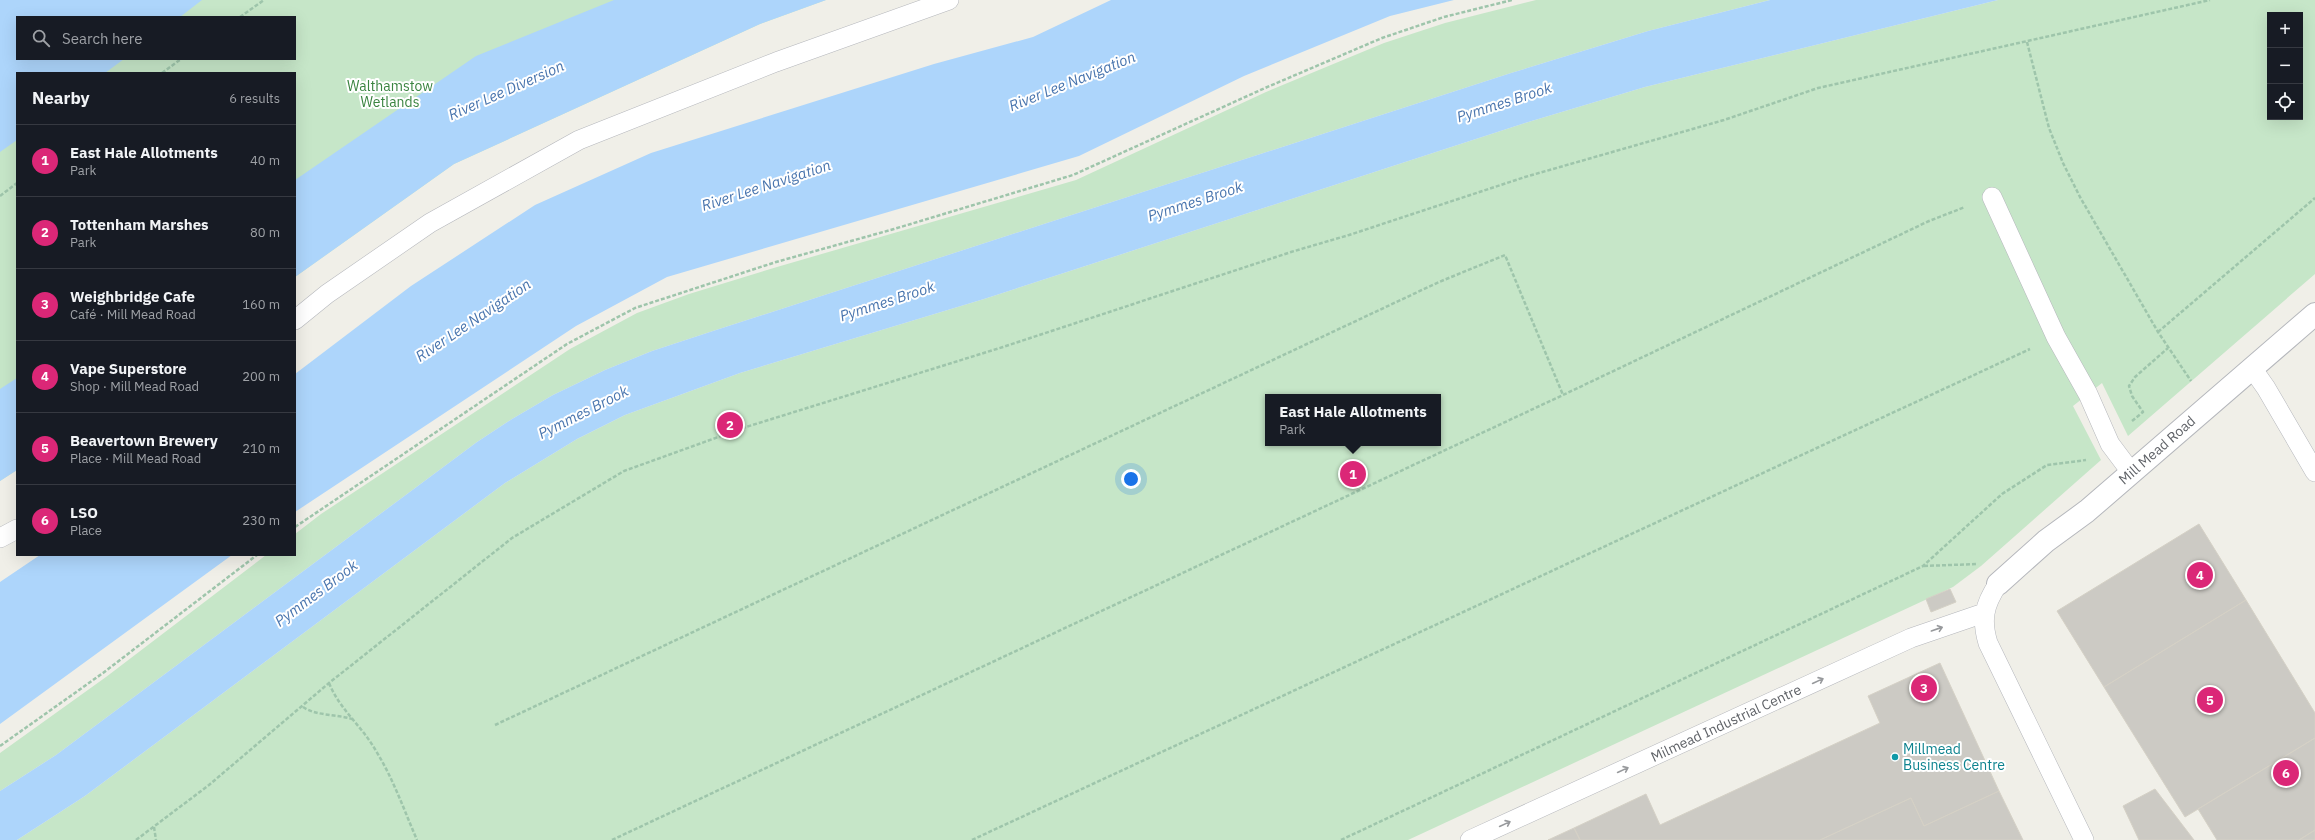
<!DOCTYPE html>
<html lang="en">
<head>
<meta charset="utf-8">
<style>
  :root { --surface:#171b24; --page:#242831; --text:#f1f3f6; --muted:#9ea1a6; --line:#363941; --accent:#db2777 }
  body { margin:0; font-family:"IBM Plex Sans",sans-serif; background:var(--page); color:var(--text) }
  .controls { position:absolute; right:12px; top:12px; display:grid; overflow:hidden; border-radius:0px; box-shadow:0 4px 16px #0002 }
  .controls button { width:36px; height:36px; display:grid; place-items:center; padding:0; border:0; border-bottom:1px solid var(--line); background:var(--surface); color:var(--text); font:20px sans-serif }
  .you { position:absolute; left:1131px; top:479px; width:14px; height:14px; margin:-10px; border:3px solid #fff; border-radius:50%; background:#1a73e8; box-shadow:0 0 0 6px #1a73e833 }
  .badge { display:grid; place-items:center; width:26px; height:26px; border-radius:50%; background:var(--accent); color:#fff; font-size:13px; font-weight:700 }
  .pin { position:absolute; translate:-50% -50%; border:2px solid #fff; box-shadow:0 1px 4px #0006 }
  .popup { position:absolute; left:1265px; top:394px; width:176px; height:52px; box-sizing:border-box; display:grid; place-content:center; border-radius:0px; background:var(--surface); filter:drop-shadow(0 1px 3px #0005); font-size:13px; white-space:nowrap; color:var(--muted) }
  .popup b { font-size:15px; color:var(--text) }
  .popup::after { content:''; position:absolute; left:50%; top:100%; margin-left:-8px; border:8px solid transparent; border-top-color:var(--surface) }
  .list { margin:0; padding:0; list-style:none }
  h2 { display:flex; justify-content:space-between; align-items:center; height:52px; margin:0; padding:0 16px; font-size:17px }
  h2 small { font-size:13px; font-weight:400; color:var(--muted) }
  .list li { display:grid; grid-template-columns:26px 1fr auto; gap:12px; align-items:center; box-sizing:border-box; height:72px; padding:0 16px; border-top:1px solid var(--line) }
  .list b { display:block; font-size:15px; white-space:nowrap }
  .list p { margin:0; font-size:13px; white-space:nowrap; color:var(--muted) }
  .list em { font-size:13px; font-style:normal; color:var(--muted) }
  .icon { flex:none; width:22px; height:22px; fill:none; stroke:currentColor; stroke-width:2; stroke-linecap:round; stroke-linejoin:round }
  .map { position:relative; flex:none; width:2315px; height:840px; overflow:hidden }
  .search { position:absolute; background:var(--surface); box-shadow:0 4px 16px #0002; left:16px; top:16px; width:280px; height:44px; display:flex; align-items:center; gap:10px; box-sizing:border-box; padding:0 14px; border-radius:0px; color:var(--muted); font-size:15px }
  .panel { position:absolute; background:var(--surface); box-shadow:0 4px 16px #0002; left:16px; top:72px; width:280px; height:484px; border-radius:0px }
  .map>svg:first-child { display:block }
</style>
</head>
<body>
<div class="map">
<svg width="2315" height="840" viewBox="0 0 2315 840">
  <rect width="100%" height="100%" fill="#f0efe8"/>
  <!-- green -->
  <path fill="#c6e6c8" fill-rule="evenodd" d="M 0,0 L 826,0 L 760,24 L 454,164 L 295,277 L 295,73 L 17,73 L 17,470 L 0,481 ZM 17,17 L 295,17 L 295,59 L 17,59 Z
    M 1536,0 L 1770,0 L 1648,31 L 1511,73 L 716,330 L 652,351 L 605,370 L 553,395 L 512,419 L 477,442 L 56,755 L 0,791 L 0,753 L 106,677 L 266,555 L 295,555 L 295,534 L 321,514 L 570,349 L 637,313 L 689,294 L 777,267 L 1076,180 L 1266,92 L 1384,43 L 1445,23 Z
    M 1998,0 L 2315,0 L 2315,274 L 2128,436 L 2102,383 L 2073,406 L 2101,460 L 1981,566 L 1953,587 L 1408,840 L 17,840 L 85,796 L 505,483 L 577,439 L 625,415 L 740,373 L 984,299 L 1525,123 L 1645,87 ZM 2270,15 L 2300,15 L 2300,117 L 2270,117 ZM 1268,397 L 1438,397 L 1438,443 L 1268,443 Z"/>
  <!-- water -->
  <path fill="#add5fb" d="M 0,0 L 202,0 L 180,17 L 17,17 L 17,59 L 124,59 L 105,73 L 17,73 L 17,140 L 0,152 Z
    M 614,0 L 826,0 L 760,24 L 454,164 L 295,277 L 295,180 L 476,56 Z
    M 1111,0 L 1454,0 L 1390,16 L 1244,76 L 1079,156 L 667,277 L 576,326 L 295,512 L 295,374 L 411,286 L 535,205 L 651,153 L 934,64 L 1033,37 Z
    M 1770,0 L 1998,0 L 1645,87 L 1525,123 L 984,299 L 740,373 L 625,415 L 577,439 L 505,483 L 85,796 L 17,840 L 0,840 L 0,791 L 56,755 L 477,442 L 512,419 L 553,395 L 605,370 L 652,351 L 716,330 L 1511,73 L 1648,31 Z
    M 17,378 L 17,470 L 0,481 L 0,389 Z
    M 40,555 L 232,555 L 0,724 L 0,582 Z"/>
  <!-- building -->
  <path fill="#cccac4" stroke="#d5d1c6" d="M 2199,524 L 2246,600 L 2104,687 L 2057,611 Z
    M 1950,589 L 1956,602 L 1931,612 L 1926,599 Z
    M 2246,600 L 2315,713 L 2315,738 L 2185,817 L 2104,687 Z
    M 1940,663 L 1999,791 L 1924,826 L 1911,798 L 1820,840 L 1580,840 L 1574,828 L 1646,794 L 1660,825 L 1880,723 L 1868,696 Z
    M 2315,738 L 2315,830 L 2299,840 L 2217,840 L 2198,809 Z
    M 2155,789 L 2194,840 L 2139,840 L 2123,806 Z
    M 1999,791 L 2023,840 L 1820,840 L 1911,798 L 1924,826 Z
    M 1574,828 L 1580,840 L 1548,840 Z
    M 2315,830 L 2315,840 L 2299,840 Z"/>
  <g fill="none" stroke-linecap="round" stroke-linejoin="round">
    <defs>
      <path id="lane" d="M 1992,197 L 2056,337 L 2088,394 L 2110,444 L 2131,472
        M 295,320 L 327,294 L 430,223 L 579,140 L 776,62 L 949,0
        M 2252,368 L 2266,388 L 2315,472
        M 0,538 L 17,529
        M 1998,584 C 1984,605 1981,620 1988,643 L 2084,840
        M 1470,840 L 1911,638 L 1984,613"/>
      <path id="street" d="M 1998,584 L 2046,541 L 2087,511 L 2315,314"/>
    </defs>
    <!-- lane casing -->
    <use href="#lane" stroke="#b5b7bc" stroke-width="20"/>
    <!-- street casing -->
    <use href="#street" stroke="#b5b7bc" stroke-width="24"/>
    <!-- path -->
    <path stroke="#9ec5ab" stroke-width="2.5" stroke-dasharray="4 2" stroke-linecap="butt" d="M 240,17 L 264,0
      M 2027,42 L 2049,128 L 2063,163 L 2080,197 L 2158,332 L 2191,381
      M 162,73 L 181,59
      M 0,196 L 17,183
      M 2158,332 L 2315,198
      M 2132,421 L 2143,412 L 2132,396 L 2129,386 L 2135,377 L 2168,348
      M 295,527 L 567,344 L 635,308 L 776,262 L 894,229 L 1073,175 L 1265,88 L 1382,38 L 1444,17 L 1512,0
      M 1924,566 L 1977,564
      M 329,683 C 340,710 362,726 376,751 C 393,778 404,810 417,840
      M 303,707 C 316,716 336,714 352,719
      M 495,725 L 1439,282 L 1505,255 L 1563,395
      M 0,746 L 103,673 L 257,555
      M 154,827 L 156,840
      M 136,840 L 209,785 L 329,683 L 512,538 L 624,471 L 746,427 L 1003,347 L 1291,252 L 1349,235 L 1525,177 L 1724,120 L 1818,88 L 2210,0
      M 612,840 L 1563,395 L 1929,221 L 1965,207
      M 972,840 L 2030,349
      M 1341,840 L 1923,566 L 2002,494 L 2047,465 L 2086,460"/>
    <!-- lane -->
    <use href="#lane" stroke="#fff" stroke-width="19"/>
    <!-- street -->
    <use href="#street" stroke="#fff" stroke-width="22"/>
  </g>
  <!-- one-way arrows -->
  <defs><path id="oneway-shaft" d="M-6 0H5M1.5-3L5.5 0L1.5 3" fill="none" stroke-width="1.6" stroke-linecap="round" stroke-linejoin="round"/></defs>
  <g stroke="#97999c">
    <use href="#oneway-shaft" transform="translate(1937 629) rotate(-19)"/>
    <use href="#oneway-shaft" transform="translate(1818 681) rotate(-25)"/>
    <use href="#oneway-shaft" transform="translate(1623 770) rotate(-25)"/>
    <use href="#oneway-shaft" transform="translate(1505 824) rotate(-25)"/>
  </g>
  <!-- markers -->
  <circle fill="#0f9aa8" stroke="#fff" stroke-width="1.5" cx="1895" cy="757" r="4"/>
  <g text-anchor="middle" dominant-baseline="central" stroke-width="4" stroke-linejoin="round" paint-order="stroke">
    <!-- park labels -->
    <g font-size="14" fill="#3a8440" stroke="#fff">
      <text x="390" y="86">Walthamstow<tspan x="390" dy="16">Wetlands</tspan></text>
    </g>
    <!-- street labels -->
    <g font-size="14" fill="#5f6267" stroke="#fff">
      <text transform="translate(2157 450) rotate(-41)">Mill Mead Road</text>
      <text transform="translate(1726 723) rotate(-25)">Milmead Industrial Centre</text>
    </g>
    <!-- culture labels -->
    <g font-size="14" fill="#0d838f" stroke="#fff" text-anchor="start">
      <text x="1903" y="749">Millmead<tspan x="1903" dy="16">Business Centre</tspan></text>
    </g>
    <!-- water labels -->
    <g font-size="15" font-style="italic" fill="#4975ae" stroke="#fff">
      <text transform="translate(1072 81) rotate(-22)">River Lee Navigation</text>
      <text transform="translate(506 90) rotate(-24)">River Lee Diversion</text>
      <text transform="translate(1504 102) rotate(-18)">Pymmes Brook</text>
      <text transform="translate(766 185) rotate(-18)">River Lee Navigation</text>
      <text transform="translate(1195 201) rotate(-18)">Pymmes Brook</text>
      <text transform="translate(887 301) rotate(-18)">Pymmes Brook</text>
      <text transform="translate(473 320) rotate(-34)">River Lee Navigation</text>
      <text transform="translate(583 412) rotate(-27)">Pymmes Brook</text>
      <text transform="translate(316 593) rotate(-37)">Pymmes Brook</text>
    </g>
  </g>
</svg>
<div class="controls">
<button>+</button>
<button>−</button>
<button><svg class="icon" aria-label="locate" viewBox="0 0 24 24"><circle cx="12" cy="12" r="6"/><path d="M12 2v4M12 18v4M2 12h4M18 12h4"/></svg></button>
</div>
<div class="you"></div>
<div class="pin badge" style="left:1353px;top:474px">1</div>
<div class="popup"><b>East Hale Allotments</b>Park</div>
<div class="pin badge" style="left:730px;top:425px">2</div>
<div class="pin badge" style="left:1924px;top:688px">3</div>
<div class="pin badge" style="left:2200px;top:575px">4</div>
<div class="pin badge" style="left:2210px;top:700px">5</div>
<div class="pin badge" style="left:2286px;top:773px">6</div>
<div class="search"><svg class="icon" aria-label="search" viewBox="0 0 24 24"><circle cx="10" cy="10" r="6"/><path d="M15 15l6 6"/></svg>Search here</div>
<section class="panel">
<h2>Nearby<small>6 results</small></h2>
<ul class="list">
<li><span class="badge">1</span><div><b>East Hale Allotments</b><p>Park</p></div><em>40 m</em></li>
<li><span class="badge">2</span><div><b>Tottenham Marshes</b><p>Park</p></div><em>80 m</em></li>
<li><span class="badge">3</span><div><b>Weighbridge Cafe</b><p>Café · Mill Mead Road</p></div><em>160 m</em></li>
<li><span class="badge">4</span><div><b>Vape Superstore</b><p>Shop · Mill Mead Road</p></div><em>200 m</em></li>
<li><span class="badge">5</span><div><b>Beavertown Brewery</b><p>Place · Mill Mead Road</p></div><em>210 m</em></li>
<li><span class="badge">6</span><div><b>LSO</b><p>Place</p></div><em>230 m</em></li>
</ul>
</section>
</div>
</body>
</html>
